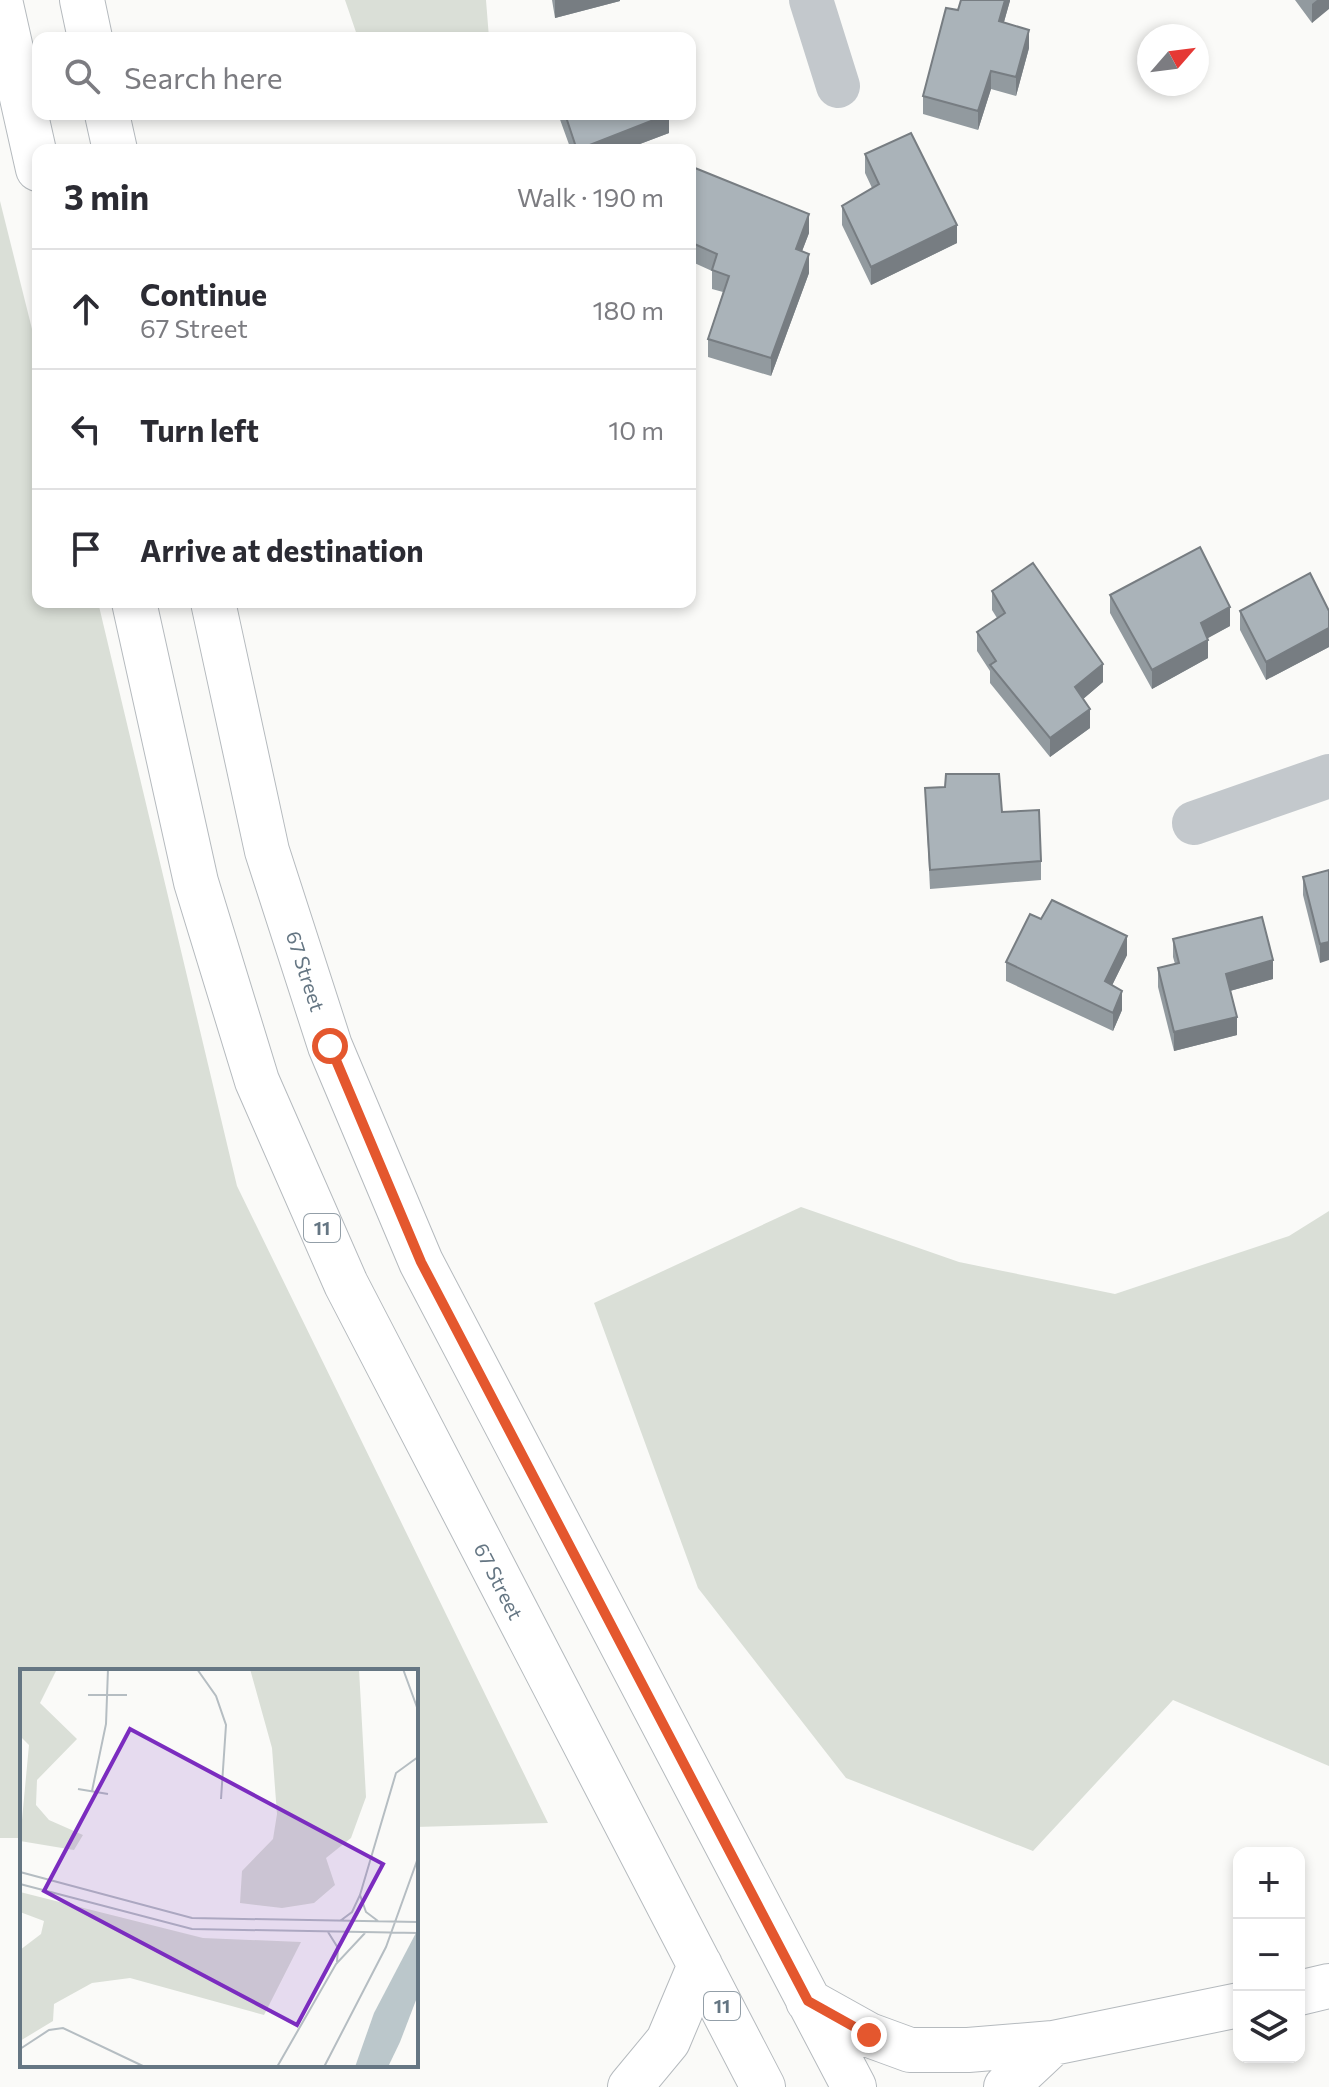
<!DOCTYPE html>
<html lang="en">
<head>
<meta charset="utf-8">
<style>
  :root { --surface:#fff; --page:#f2f2f3; --text:#2b2b33; --muted:#7c7c81; --line:#e1e1e2 }
  body { margin:0; font-family:Commissioner,sans-serif; background:var(--page); color:var(--text) }
  .controls { position:absolute; right:24px; bottom:24px; display:grid; overflow:hidden; border-radius:16px; box-shadow:0 4px 12px #0003 }
  .controls button { width:72px; height:72px; display:grid; place-items:center; padding:0; border:0; border-bottom:2px solid var(--line); background:var(--surface); color:var(--text); font:40px sans-serif }
  .compass { position:absolute; left:1137px; top:24px; width:72px; height:72px; border-radius:50%; background:var(--surface); box-shadow:0 4px 12px #0003; rotate:62deg }
  .stop { position:absolute; width:24px; height:24px; margin:-18px; border:6px solid #e4572e; border-radius:50%; background:#fff }
  .stop.end { background:#e4572e; border-color:#fff; box-shadow:0 2px 8px #0008 }
  .list { margin:0; padding:0; list-style:none }
  h2 { display:flex; justify-content:space-between; align-items:center; height:104px; margin:0; padding:0 32px; font-size:34px }
  h2 small { font-size:26px; font-weight:400; color:var(--muted) }
  .list li { display:grid; grid-template-columns:52px 1fr auto; gap:24px; align-items:center; box-sizing:border-box; height:120px; padding:0 32px; border-top:2px solid var(--line) }
  .list b { display:block; font-size:30px; white-space:nowrap }
  .list p { margin:0; font-size:26px; white-space:nowrap; color:var(--muted) }
  .list em { font-size:26px; font-style:normal; color:var(--muted) }
  .icon { flex:none; width:44px; height:44px; fill:none; stroke:currentColor; stroke-width:2; stroke-linecap:round; stroke-linejoin:round }
  .map { position:relative; flex:none; width:1329px; height:2087px; overflow:hidden }
  .search { position:absolute; background:var(--surface); box-shadow:0 4px 12px #0003; left:32px; top:32px; width:664px; height:88px; display:flex; align-items:center; gap:20px; box-sizing:border-box; padding:0 28px; border-radius:16px; color:var(--muted); font-size:30px }
  .panel { position:absolute; background:var(--surface); box-shadow:0 4px 12px #0003; left:32px; top:144px; width:664px; height:464px; border-radius:16px }
  .map>svg:first-child { display:block }
</style>
</head>
<body>
<div class="map">
<svg width="1329" height="2087" viewBox="0 0 1329 2087">
  <rect width="100%" height="100%" fill="#fafaf8"/>
  <!-- green -->
  <path fill="#dadfd7" d="M 345,0 L 486,0 L 489,38 L 358,38 Z
    M 0,201 L 38,353 L 38,602 L 98,602 L 237,1186 L 548,1823 L 416,1827 L 416,1671 L 22,1671 L 22,1838 L 0,1838 Z
    M 801,1207 L 959,1262 L 1115,1294 L 1289,1236 L 1329,1211 L 1329,1766 L 1173,1700 L 1033,1851 L 846,1778 L 698,1588 L 594,1303 Z"/>
  <g fill="none" stroke-linecap="round" stroke-linejoin="round">
    <defs>
      <path id="major" d="M 0,0 L 38,169
        M 82,0 L 90,38
        M 107,114 L 115,150
        M 134,602 L 196,882 L 257,1081 L 346,1284 L 763,2087
        M 213,602 L 267,851 L 330,1046 L 421,1262 L 854,2087
        M 1299,1993 L 1329,1986
        M 808,2001 L 869,2035 L 910,2050 L 968,2050 L 1053,2043 L 1239,2005
        M 630,2087 L 668,2041 L 700,1965
        M 1006,2087 L 1053,2043"/>
    </defs>
    <!-- major casing -->
    <use href="#major" stroke="#b5babe" stroke-width="46"/>
    <!-- minor -->
    <path stroke="#c3c8cc" stroke-width="44" d="M 811,0 L 838,86
      M 1194,823 L 1329,776"/>
    <!-- major -->
    <use href="#major" stroke="#fff" stroke-width="44"/>
  </g>
  <!-- wall -->
  <path fill="#929a9f" d="M 552,0 L 620,0 L 620,1 L 555,18 Z
    M 1010,0 L 1004,22 L 1029,48 L 1016,96 L 991,89 L 978,130 L 923,114 L 923,96 L 958,10 Z
    M 1295,0 L 1329,0 L 1312,23 Z
    M 558,114 L 669,114 L 669,133 L 624,150 L 571,150 Z
    M 865,154 L 957,243 L 871,285 L 842,225 L 842,206 L 872,188 L 865,173 Z
    M 690,166 L 809,233 L 802,251 L 809,273 L 771,376 L 708,357 L 708,339 L 723,292 L 712,289 L 712,271 L 690,261 Z
    M 992,591 L 1103,682 L 1083,699 L 1090,728 L 1050,757 L 990,683 L 990,671 L 977,651 L 977,632 L 997,618 L 992,610 Z
    M 1110,595 L 1230,626 L 1207,638 L 1208,658 L 1152,689 L 1110,613 Z
    M 1240,611 L 1329,611 L 1329,647 L 1266,680 L 1240,630 Z
    M 925,788 L 1002,812 L 1041,861 L 1041,880 L 930,889 Z
    M 1329,870 L 1320,963 L 1303,895 L 1303,877 Z
    M 1041,919 L 1127,955 L 1112,985 L 1122,1010 L 1113,1031 L 1006,981 L 1006,962 Z
    M 1173,939 L 1273,979 L 1230,991 L 1237,1035 L 1174,1051 L 1158,987 L 1158,968 L 1175,964 L 1173,957 Z"/>
  <!-- shaded-wall -->
  <path fill="#777d82" d="M 555,0 L 620,0 L 620,1 L 555,18 Z
    M 1005,0 L 1010,0 L 1010,1 L 999,39 L 999,21 Z
    M 1317,0 L 1329,0 L 1329,9 L 1312,23 L 1312,4 Z
    M 1029,30 L 1029,48 L 1016,96 L 1016,77 Z
    M 991,71 L 991,89 L 978,130 L 978,111 Z
    M 669,114 L 669,133 L 624,150 L 577,150 Z
    M 809,214 L 809,233 L 796,267 L 796,249 Z
    M 957,225 L 957,243 L 871,285 L 871,267 Z
    M 809,254 L 809,273 L 771,376 L 771,358 Z
    M 1230,607 L 1230,626 L 1201,642 L 1201,623 Z
    M 1329,628 L 1329,647 L 1266,680 L 1266,662 Z
    M 1208,640 L 1208,658 L 1152,689 L 1152,670 Z
    M 1103,664 L 1103,682 L 1075,706 L 1075,687 Z
    M 1090,709 L 1090,728 L 1050,757 L 1050,738 Z
    M 1127,936 L 1127,955 L 1105,1000 L 1105,981 Z
    M 1329,942 L 1329,960 L 1320,963 L 1320,944 Z
    M 1273,960 L 1273,979 L 1226,992 L 1226,974 Z
    M 1122,991 L 1122,1010 L 1113,1031 L 1113,1013 Z
    M 1237,1017 L 1237,1035 L 1174,1051 L 1174,1032 Z"/>
  <!-- building -->
  <path fill="#aab3b9" stroke="#777d82" stroke-width="2" d="M 961,0 L 1005,0 L 999,21 L 1029,30 L 1016,77 L 991,71 L 978,111 L 923,96 L 946,8 L 958,10 Z
    M 565,114 L 669,114 L 577,150 Z
    M 911,133 L 957,225 L 871,267 L 842,206 L 879,184 L 865,154 Z
    M 690,166 L 809,214 L 796,249 L 809,254 L 771,358 L 708,339 L 729,276 L 712,270 L 717,254 L 690,242 Z
    M 1200,547 L 1230,607 L 1201,623 L 1208,640 L 1152,670 L 1110,595 Z
    M 1033,563 L 1103,664 L 1075,687 L 1090,709 L 1050,738 L 990,665 L 996,661 L 977,632 L 1005,613 L 992,591 Z
    M 1310,573 L 1329,611 L 1329,628 L 1266,662 L 1240,611 Z
    M 946,774 L 999,774 L 1002,812 L 1039,810 L 1041,861 L 930,870 L 925,788 L 945,787 Z
    M 1329,870 L 1329,942 L 1320,944 L 1303,877 Z
    M 1052,900 L 1127,936 L 1105,981 L 1122,991 L 1113,1013 L 1006,962 L 1030,914 L 1041,919 Z
    M 1262,917 L 1273,960 L 1226,974 L 1237,1017 L 1174,1032 L 1158,968 L 1179,963 L 1173,939 Z"/>
  <g fill="none" stroke-linecap="round" stroke-linejoin="round">
    <!-- route -->
    <path stroke="#e4572e" stroke-width="10" d="M 330,1046 L 421,1262 L 808,2001 L 869,2035"/>
  </g>
  <g text-anchor="middle" dominant-baseline="central" stroke-width="8" stroke-linejoin="round" paint-order="stroke">
    <!-- shield labels -->
    <g fill="#fff" stroke="#939fa8" stroke-width="2">
      <rect x="304" y="1214" width="36" height="28" rx="6"/>
      <rect x="704" y="1992" width="36" height="28" rx="6"/>
    </g>
    <g font-size="18" font-weight="bold" fill="#657683">
      <text x="322" y="1228">11</text>
      <text x="722" y="2006">11</text>
    </g>
    <!-- street labels -->
    <g font-size="20" fill="#657683" stroke="#fff">
      <text transform="translate(306 971) rotate(72)">67 Street</text>
      <text transform="translate(499 1581) rotate(63)">67 Street</text>
    </g>
  </g>
  <!-- overview -->
  <g transform="translate(20 1669)">
    <rect width="398" height="398" fill="#fafaf8"/>
    <path d="M 0,0 L 37,0 L 20,34 L 57,70 L 17,111 L 16,136 L 29,151 L 63,166 L 54,181 L 0,172 L 9,76 L 0,67 ZM 230,0 L 339,0 L 346,128 L 331,169 L 306,189 L 315,216 L 294,234 L 262,239 L 220,234 L 222,202 L 253,170 L 257,145 L 252,79 ZM 0,223 L 183,269 L 281,273 L 244,346 L 110,309 L 72,314 L 34,335 L 33,352 L 0,372 L 0,281 L 21,265 L 24,252 L 0,243 Z" fill="#dadfd7"/>
    <path d="M 398,260 L 398,326 L 380,373 L 368,398 L 335,398 L 354,344 Z" fill="#bbc7cb"/>
    <path fill="none" stroke="#b5bdc2" stroke-width="2" d="M 177,0 L 196,27 L 206,56 L 201,130M 383,0 L 398,41M 68,26 L 107,26M 58,120 L 88,125M 72,122 L 86,55 L 88,0M 0,203 L 172,249 L 398,253M 0,215 L 172,260 L 398,264M 340,226 L 346,243 L 358,252M 320,252 L 332,243 L 340,226 L 376,104 L 398,88M 308,263 L 318,279 L 317,293M 0,380 L 29,361 L 43,359 L 125,398M 257,398 L 316,295 L 345,264M 304,398 L 366,278 L 398,189"/>
    <path fill="#7b2cbf" fill-opacity="0.15" stroke="#7b2cbf" stroke-width="4" d="M 110,60 L 363,195 L 277,356 L 24,222 Z"/>
    <rect width="398" height="398" fill="none" stroke="#657683" stroke-width="4"/>
  </g>
</svg>
<div class="controls">
<button>+</button>
<button>−</button>
<button><svg class="icon" aria-label="layers" viewBox="0 0 24 24"><path d="M12 4l9 5-9 5-9-5zM3 14l9 5 9-5"/></svg></button>
</div>
<svg class="compass" viewBox="-18 -18 36 36"><path d="M0-13l5 13h-10z" fill="#e53935"/><path d="M0 13l5-13h-10z" fill="#7c7c81"/></svg>
<div class="stop" style="left:330px;top:1046px"></div>
<div class="stop end" style="left:869px;top:2035px"></div>
<div class="search"><svg class="icon" aria-label="search" viewBox="0 0 24 24"><circle cx="10" cy="10" r="6"/><path d="M15 15l6 6"/></svg>Search here</div>
<section class="panel">
<h2>3 min<small>Walk · 190 m</small></h2>
<ul class="list">
<li><svg class="icon" aria-label="ahead" viewBox="0 0 24 24"><path d="M12 20V5M6 11l6-6 6 6"/></svg><div><b>Continue</b><p>67 Street</p></div><em>180 m</em></li>
<li><svg class="icon" aria-label="left" viewBox="0 0 24 24"><path d="M17 20v-9H6M10 6l-5 5 5 5"/></svg><div><b>Turn left</b></div><em>10 m</em></li>
<li><svg class="icon" aria-label="arrive" viewBox="0 0 24 24"><path d="M6 21V4h12l-3 4 3 4H6"/></svg><div><b>Arrive at destination</b></div></li>
</ul>
</section>
</div>
</body>
</html>
